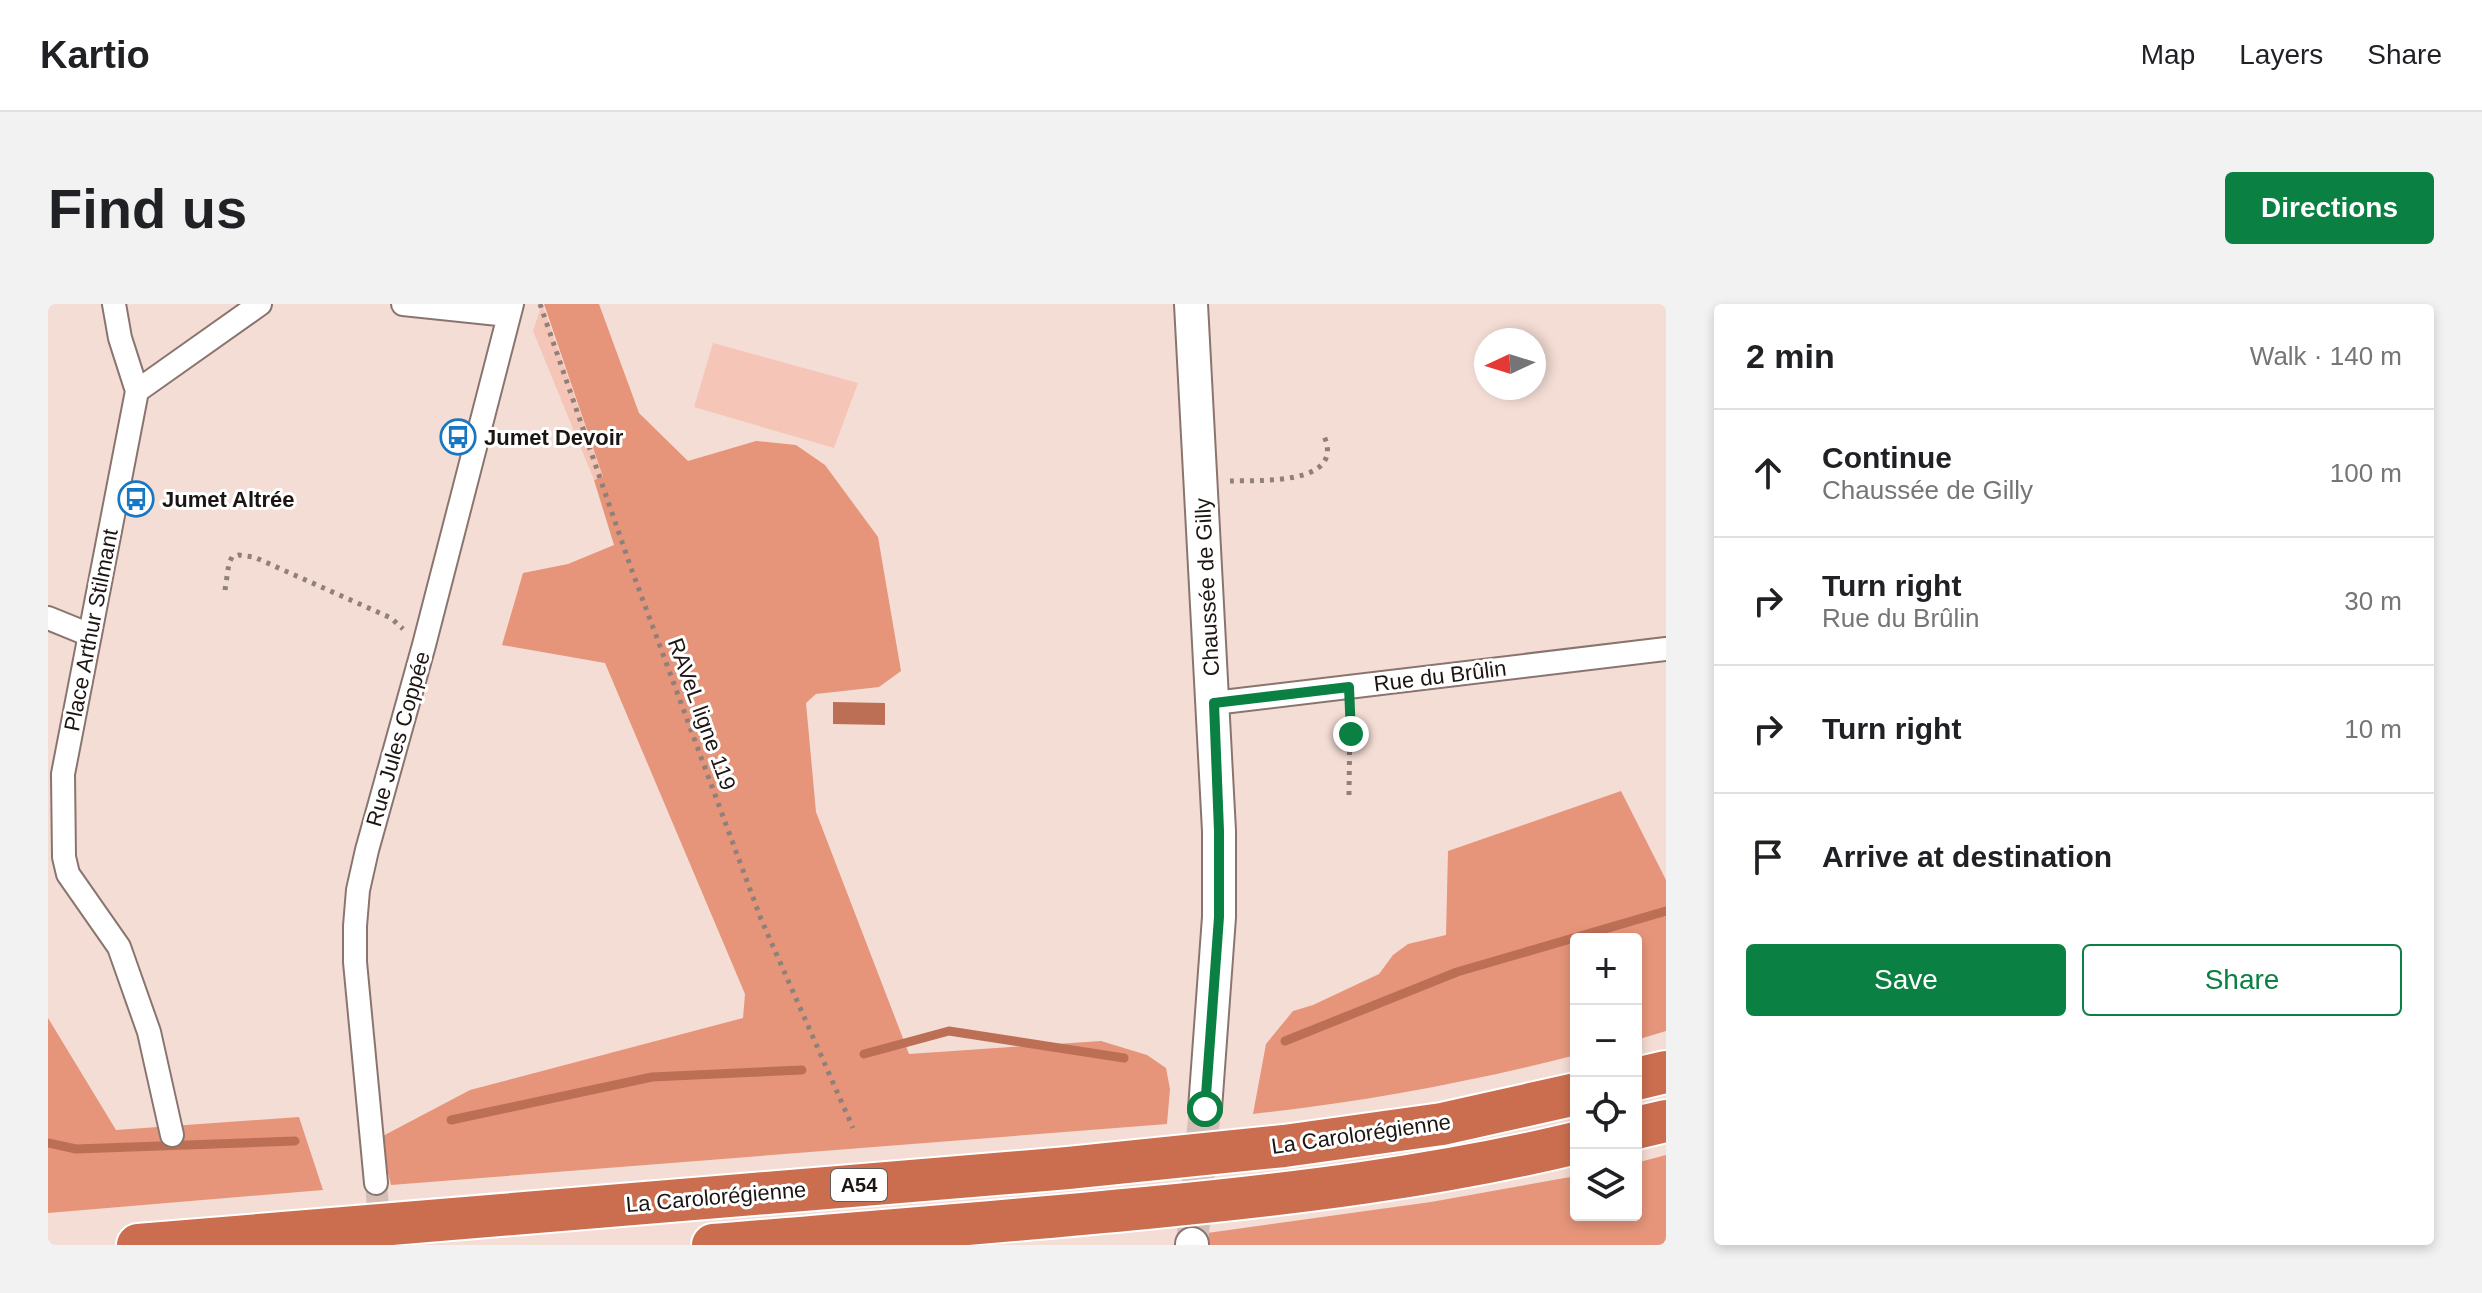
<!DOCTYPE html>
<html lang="en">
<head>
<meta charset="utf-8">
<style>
  :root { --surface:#fff; --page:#f2f2f2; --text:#202124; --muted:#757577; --line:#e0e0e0; --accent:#0b8043 }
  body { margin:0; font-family:Arial,sans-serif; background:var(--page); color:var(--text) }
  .controls { position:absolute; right:24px; bottom:24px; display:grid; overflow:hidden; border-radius:8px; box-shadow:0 4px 12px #0003 }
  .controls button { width:72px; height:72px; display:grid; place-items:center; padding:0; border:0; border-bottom:2px solid var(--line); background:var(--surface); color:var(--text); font:40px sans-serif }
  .compass { position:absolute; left:1426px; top:24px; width:72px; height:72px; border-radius:50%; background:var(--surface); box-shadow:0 4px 12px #0003; rotate:266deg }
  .stop { position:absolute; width:24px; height:24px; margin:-18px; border:6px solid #0b8043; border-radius:50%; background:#fff }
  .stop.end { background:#0b8043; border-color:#fff; box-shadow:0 2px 8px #0008 }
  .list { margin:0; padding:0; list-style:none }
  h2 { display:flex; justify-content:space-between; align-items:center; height:104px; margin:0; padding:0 32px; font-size:34px }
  h2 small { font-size:26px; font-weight:400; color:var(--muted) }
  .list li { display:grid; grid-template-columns:52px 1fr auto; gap:24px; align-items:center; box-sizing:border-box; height:128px; padding:0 32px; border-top:2px solid var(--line) }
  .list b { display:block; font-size:30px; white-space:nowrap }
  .list p { margin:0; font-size:26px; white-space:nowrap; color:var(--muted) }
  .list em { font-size:26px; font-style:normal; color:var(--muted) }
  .actions { display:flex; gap:16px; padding:24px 32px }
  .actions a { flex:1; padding:18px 0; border:2px solid var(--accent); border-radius:8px; text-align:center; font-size:28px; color:var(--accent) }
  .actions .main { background:var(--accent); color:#fff }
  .icon { flex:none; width:44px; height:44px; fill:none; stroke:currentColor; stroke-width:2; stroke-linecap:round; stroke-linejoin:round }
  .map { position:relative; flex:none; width:1618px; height:941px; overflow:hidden; border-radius:8px }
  header { display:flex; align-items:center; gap:48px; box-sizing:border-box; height:112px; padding:0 40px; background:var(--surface); border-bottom:2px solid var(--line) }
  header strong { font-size:38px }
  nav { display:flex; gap:44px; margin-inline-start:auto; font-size:28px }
  .intro { display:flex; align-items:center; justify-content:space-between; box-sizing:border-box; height:192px; padding:0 48px }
  h1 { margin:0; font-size:56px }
  .button { padding:20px 36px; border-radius:8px; background:var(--accent); color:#fff; font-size:28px; font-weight:700 }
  main { display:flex; gap:48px; padding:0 48px }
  aside { flex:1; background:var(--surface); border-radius:8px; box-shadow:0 4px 12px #0003 }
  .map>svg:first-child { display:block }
</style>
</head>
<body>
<header>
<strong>Kartio</strong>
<nav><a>Map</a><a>Layers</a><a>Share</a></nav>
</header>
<div class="intro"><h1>Find us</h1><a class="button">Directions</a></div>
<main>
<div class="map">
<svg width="1618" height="941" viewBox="0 0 1618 941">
  <rect width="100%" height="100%" fill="#f4ddd5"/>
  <!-- green -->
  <path fill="#f5c6b7" d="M 494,0 L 555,173 L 546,176 L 485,27 Z
    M 665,39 L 810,79 L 786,144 L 646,103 Z"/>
  <!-- forest -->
  <path fill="#e6957a" d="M 496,0 L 551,0 L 591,109 L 640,157 L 708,137 L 748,141 L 777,161 L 830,233 L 853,367 L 831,383 L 768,390 L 758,399 L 768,508 L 861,750 L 1053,737 L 1099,751 L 1118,764 L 1122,785 L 1119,820 L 343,881 L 331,834 L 422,786 L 695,714 L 697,690 L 557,359 L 454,341 L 475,269 L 520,260 L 566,241 L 546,176 L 555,173 Z
    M 1573,487 L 1618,576 L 1618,727 L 1588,736 L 1588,635 L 1528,635 L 1528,751 C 1422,778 1314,798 1205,810 L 1218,740 L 1245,707 L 1265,701 L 1331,670 L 1345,651 L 1360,640 L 1398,631 L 1400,547 Z
    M 0,714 L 68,826 L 251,813 L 275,886 L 0,909 Z
    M 1618,851 L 1618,941 L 1144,941 L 1152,930 L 1383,898 L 1528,872 L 1528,911 L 1588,911 L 1588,859 Z"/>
  <!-- water -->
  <path fill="#bc6f55" d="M 785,398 L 837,399 L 837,421 L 785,420 Z"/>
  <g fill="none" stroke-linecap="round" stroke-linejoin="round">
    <!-- stream -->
    <path stroke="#bc6f55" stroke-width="9" d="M 1237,737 L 1409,668 L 1618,607
      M 816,750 L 901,727 L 1076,754
      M 403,816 L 604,773 L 754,766
      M 0,839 L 28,845 L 247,837"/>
    <!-- street-tunnel -->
    <path stroke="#d4bfb8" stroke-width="22" stroke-dasharray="22 11" stroke-linecap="butt" d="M 328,879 L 332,929"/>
    <!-- secondary-tunnel -->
    <path stroke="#d4bfb8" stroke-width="32" stroke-dasharray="32 16" stroke-linecap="butt" d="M 1144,940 L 1157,805"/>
    <defs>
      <path id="street" d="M 66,0 L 72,34 L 89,87 L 15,470 L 16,553 L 20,570 L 71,643 L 101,728 L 124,831
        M 355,0 L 460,11
        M 89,87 L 212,0
        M 0,314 L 42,331
        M 1166,399 L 1618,345
        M 328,879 L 307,658 L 307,622 L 310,586 L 319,546 L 376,341 L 464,0"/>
      <path id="secondary" d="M 1143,0 L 1171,527 L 1171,613 L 1157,805
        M 1144,941 L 1144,940"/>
      <path id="highway" d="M 1588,775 L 1618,768
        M 1588,824 L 1618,817
        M 90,941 L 1020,864 L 1236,842 L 1394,820 L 1528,790
        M 665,941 C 810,929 954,918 1098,904 C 1243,890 1386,873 1528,839"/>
    </defs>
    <!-- street casing -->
    <use href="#street" stroke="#8a756e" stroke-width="26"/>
    <!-- secondary casing -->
    <use href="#secondary" stroke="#8a756e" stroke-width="36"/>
    <!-- highway casing -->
    <use href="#highway" stroke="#fff" stroke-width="46"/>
    <!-- path -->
    <path stroke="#90807a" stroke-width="5" stroke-dasharray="4 6" stroke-linecap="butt" d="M 492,0 L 583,264 L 713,615 L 805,824
      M 1182,177 C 1209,176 1298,182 1276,132
      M 177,286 L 181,259 L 184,253 L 191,251 L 206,253 L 343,314 L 355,325
      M 1301,491 L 1302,408"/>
    <!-- street -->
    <use href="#street" stroke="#fff" stroke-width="22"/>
    <!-- secondary -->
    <use href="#secondary" stroke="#fff" stroke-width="32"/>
    <!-- highway -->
    <use href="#highway" stroke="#cb6e4f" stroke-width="42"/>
  </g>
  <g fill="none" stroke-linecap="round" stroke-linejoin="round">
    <!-- route -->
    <path stroke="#0b8043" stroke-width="10" d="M 1157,805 L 1171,613 L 1171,527 L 1166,399 L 1301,383 L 1303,430"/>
  </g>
  <!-- icons -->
  <defs>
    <symbol id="bus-ring" viewBox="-11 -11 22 22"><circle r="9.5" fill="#fff" stroke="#1877c3" stroke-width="1.5"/><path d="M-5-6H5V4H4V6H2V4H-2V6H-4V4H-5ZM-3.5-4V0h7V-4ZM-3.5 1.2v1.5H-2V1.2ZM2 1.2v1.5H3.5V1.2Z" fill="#1877c3"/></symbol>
  </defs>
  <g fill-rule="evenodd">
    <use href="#bus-ring" x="390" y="113" width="40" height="40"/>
    <use href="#bus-ring" x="68" y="175" width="40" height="40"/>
  </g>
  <g text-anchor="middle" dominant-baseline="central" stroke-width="6" stroke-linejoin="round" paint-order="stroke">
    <!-- shield labels -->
    <rect fill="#fff" stroke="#615b59" stroke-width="2" x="783" y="865" width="56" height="32" rx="6"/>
    <g font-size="20" font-weight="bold" fill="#1d1512">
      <text x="811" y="881">A54</text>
    </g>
    <!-- poi labels -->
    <g font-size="22" font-weight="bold" fill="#1d1512" stroke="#fff" text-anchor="start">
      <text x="436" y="133">Jumet Devoir</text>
      <text x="114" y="195">Jumet Altrée</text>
    </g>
    <!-- street labels -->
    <g font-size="22" fill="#1d1512" stroke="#fff">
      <text transform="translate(1159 283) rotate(-93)">Chaussée de Gilly</text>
      <text transform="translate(43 326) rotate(-79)">Place Arthur Stilmant</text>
      <text transform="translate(1392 372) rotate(-7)">Rue du Brûlin</text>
      <text transform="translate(654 410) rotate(70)">RAVeL ligne 119</text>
      <text transform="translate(350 435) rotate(-74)">Rue Jules Coppée</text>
      <text transform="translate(1313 830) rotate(-8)">La Carolorégienne</text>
      <text transform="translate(668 893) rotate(-5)">La Carolorégienne</text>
    </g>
  </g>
</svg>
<div class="controls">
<button>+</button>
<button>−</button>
<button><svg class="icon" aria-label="locate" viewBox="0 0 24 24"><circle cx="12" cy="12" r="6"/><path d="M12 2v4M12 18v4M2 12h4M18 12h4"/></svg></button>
<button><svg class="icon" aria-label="layers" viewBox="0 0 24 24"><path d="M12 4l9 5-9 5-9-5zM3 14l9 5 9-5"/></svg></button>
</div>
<svg class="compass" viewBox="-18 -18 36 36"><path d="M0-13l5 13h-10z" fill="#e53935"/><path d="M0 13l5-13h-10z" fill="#757577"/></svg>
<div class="stop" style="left:1157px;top:805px"></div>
<div class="stop end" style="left:1303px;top:430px"></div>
</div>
<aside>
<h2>2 min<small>Walk · 140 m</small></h2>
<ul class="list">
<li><svg class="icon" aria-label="ahead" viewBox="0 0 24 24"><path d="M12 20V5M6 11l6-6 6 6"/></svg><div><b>Continue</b><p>Chaussée de Gilly</p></div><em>100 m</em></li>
<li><svg class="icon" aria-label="right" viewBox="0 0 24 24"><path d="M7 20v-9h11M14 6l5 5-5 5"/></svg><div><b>Turn right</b><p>Rue du Brûlin</p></div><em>30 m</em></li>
<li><svg class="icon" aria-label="right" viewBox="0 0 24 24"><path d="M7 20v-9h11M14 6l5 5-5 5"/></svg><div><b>Turn right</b></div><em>10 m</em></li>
<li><svg class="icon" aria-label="arrive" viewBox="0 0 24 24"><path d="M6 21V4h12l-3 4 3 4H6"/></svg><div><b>Arrive at destination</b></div></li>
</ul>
<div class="actions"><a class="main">Save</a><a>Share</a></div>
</aside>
</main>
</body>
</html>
